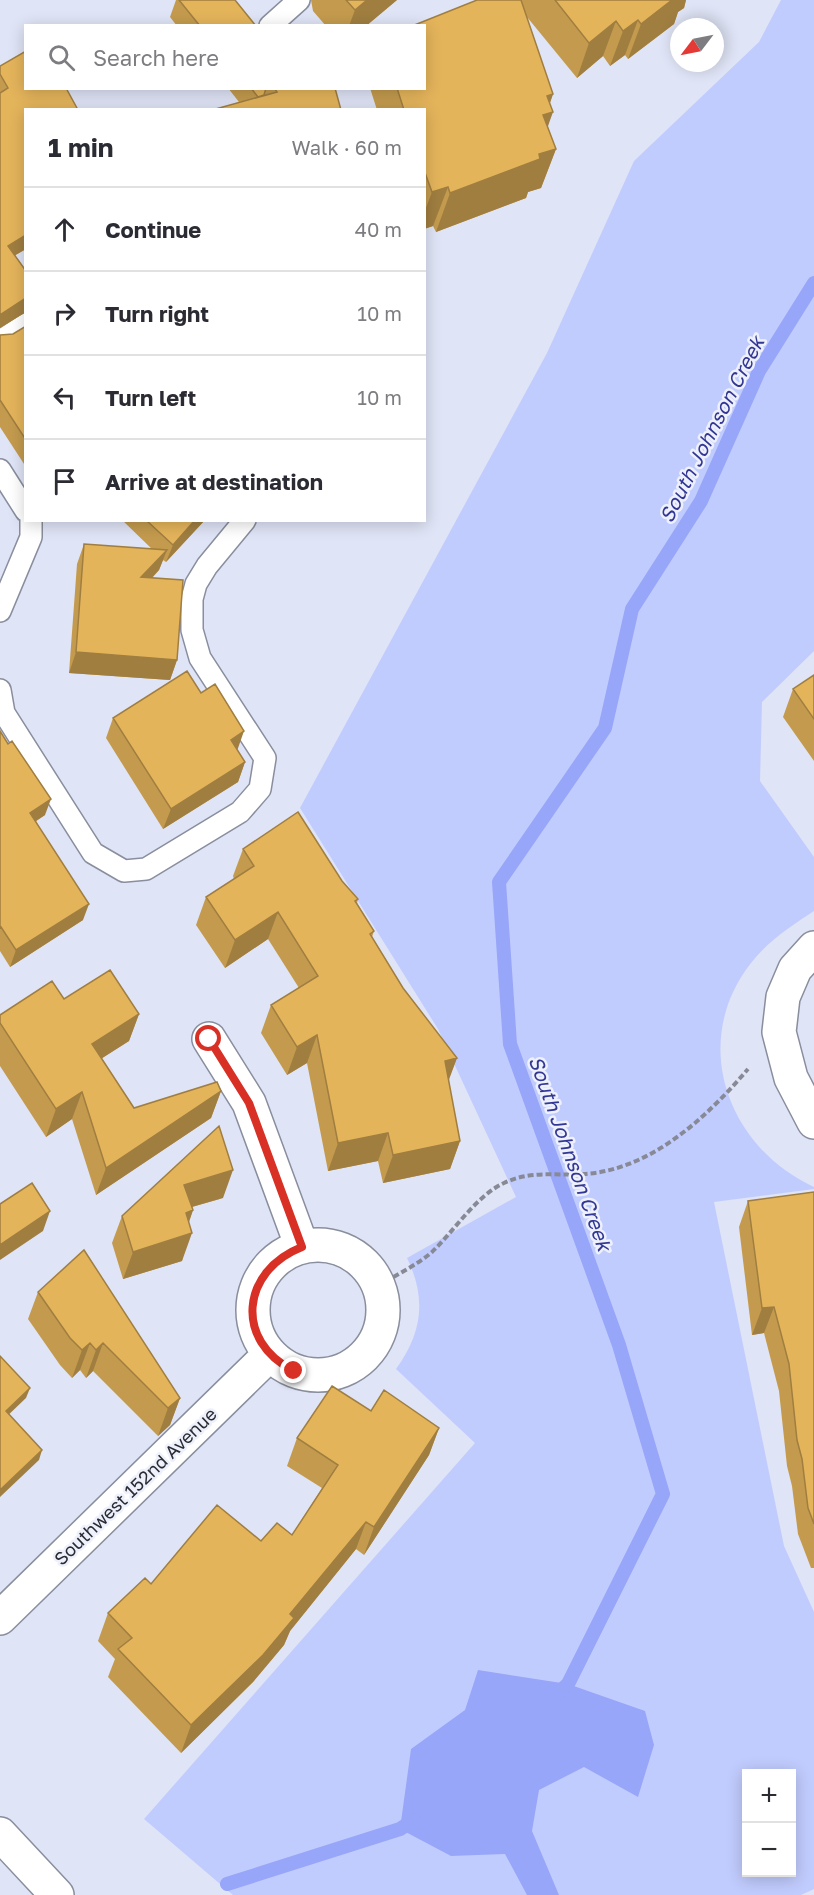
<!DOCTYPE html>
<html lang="en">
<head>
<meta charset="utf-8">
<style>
  :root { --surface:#fff; --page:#f2f2f3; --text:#2b2b33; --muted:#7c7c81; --line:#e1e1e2 }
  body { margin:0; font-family:"Golos Text",sans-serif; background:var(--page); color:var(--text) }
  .controls { position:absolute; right:18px; bottom:18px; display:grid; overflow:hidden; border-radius:0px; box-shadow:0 3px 15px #0003 }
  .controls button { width:54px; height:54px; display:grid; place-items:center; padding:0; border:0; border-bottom:2px solid var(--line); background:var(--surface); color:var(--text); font:30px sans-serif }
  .compass { position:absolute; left:670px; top:18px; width:54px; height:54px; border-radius:50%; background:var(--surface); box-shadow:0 3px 15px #0003; rotate:238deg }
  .stop { position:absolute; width:18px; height:18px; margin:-14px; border:4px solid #d93025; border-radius:50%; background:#fff }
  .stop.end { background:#d93025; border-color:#fff; box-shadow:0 2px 6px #0008 }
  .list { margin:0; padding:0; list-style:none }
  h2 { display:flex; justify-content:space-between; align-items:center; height:78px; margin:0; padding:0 24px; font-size:26px }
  h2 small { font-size:20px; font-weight:400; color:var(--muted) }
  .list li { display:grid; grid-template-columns:39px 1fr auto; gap:18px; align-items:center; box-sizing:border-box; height:84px; padding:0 24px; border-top:2px solid var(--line) }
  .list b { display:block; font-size:22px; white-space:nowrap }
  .list em { font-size:20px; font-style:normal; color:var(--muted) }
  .icon { flex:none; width:33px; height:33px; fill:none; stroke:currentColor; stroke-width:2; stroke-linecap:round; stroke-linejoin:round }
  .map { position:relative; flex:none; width:814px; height:1895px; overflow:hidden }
  .search { position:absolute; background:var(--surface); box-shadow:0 3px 15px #0003; left:24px; top:24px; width:402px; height:66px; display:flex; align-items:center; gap:15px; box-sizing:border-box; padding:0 21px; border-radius:0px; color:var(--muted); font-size:22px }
  .panel { position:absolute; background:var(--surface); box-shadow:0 3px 15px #0003; left:24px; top:108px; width:402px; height:414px; border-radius:0px }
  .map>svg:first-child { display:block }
</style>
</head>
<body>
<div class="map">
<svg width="814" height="1895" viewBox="0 0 814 1895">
  <rect width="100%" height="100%" fill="#dfe4f6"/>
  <!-- green -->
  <path fill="#c1ccfe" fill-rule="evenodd" d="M 781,0 L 814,0 L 814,651 L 762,702 L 760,781 L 814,857 L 814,911 C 791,926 768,941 751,963 C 689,1042 727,1147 814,1187 L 814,1189 L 714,1202 L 784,1546 L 814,1612 L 814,1889 L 801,1895 L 233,1895 L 144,1819 L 475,1443 L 396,1369 C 422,1333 427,1299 407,1258 L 516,1197 L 438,1029 L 300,808 L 547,353 L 634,161 L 759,42 ZM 746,1774 L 792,1774 L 792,1872 L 746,1872 Z"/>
  <!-- water -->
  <path fill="#97a6f9" d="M 478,1670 L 568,1684 L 645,1711 L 654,1745 L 638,1797 L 584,1767 L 539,1790 L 532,1831 L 559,1895 L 527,1895 L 505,1854 L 451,1856 L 400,1829 L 411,1749 L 465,1710 Z"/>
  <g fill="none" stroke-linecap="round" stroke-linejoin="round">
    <!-- stream -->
    <path stroke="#97a6f9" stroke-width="14" d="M 555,1696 L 568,1684 L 663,1494 L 619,1345 L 510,1044 L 499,882 L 605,728 L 632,609 L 701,501 L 759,371 L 814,283
      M 227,1884 L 400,1829 L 414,1820"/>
    <defs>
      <path id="lane" d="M 270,26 L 299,0
        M 0,341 L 26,324
        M 0,470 L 26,511
        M 0,611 L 31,537 L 31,520
        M 0,690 L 4,713 L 93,853 L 124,871 L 146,869 L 240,812 L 260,789 L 265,758 L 200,658 L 192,630 L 192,599 L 196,584 L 207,566 L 245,520"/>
      <path id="street" d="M 814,948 L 795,969 L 783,997 L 779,1032 L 791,1078 L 814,1122
        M 209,1039 L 249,1103 L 302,1247
        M253 1310a65 65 0 1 1 130 0a65 65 0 1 1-130 0Z
        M 0,1618 L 269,1355"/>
      <path id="primary" d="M 0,1834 L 57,1895"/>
    </defs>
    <!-- lane casing -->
    <use href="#lane" stroke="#898e9e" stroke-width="24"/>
    <!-- street casing -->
    <use href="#street" stroke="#898e9e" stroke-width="36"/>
    <!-- primary casing -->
    <use href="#primary" stroke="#898e9e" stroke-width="36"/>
    <!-- path -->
    <path stroke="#878a96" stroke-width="4" stroke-dasharray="6 3" stroke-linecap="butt" d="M 378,1286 C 396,1275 417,1265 432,1252 C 455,1230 476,1196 504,1183 C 531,1170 555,1176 584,1174 C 651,1170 707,1117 748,1069"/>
    <!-- lane -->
    <use href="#lane" stroke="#fff" stroke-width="21"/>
    <!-- street -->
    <use href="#street" stroke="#fff" stroke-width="33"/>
    <!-- primary -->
    <use href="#primary" stroke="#fff" stroke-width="33"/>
  </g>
  <!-- wall -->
  <path fill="#c49b4e" d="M 176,0 L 235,0 L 256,26 L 177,26 L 170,17 Z
    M 311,0 L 397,0 L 366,26 L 326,26 L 313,11 Z
    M 477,0 L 686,0 L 684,8 L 678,12 L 674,24 L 628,59 L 625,55 L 610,66 L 603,56 L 577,78 L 527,17 L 553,94 L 550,103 L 548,127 L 556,149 L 541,188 L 528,192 L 526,198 L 436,232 L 433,226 L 424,229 L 424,110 L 377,110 L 370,88 L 424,88 Z
    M 0,66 L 26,110 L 26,249 L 15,255 L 26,271 L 26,312 L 0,328 Z
    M 228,88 L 335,88 L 239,102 Z
    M 26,326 L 26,467 L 0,427 L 0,335 L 13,334 Z
    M 122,520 L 205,520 L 166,562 L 163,560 L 159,570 L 152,578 L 177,660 L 170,680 L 69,673 L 77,564 L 84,544 L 152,549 Z
    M 814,675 L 814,761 L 783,717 L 793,689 Z
    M 113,718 L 237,750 L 245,762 L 238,782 L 163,829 L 106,738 Z
    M 0,731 L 45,815 L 36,821 L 83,920 L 10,967 L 0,951 Z
    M 243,849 L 342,881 L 358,899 L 357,903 L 374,931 L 372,937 L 403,988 L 457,1058 L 448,1080 L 460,1141 L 450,1169 L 383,1183 L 378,1161 L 328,1171 L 307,1063 L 287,1075 L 261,1033 L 271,1005 L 299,988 L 268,939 L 225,968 L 196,925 L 206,897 L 234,879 L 233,876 Z
    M 64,999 L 139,1014 L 129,1041 L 102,1058 L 134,1108 L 221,1091 L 211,1118 L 96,1195 L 72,1119 L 46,1137 L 0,1066 L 0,1015 Z
    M 814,1192 L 814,1568 L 811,1568 L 798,1534 L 792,1486 L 787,1466 L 779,1391 L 764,1333 L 752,1335 L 739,1227 L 748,1201 Z
    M 223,1198 L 192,1207 L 193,1210 L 189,1222 L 182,1261 L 123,1279 L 112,1243 L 122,1216 Z
    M 38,1292 L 180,1398 L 170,1425 L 158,1436 L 93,1371 L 86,1378 L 80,1370 L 72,1378 L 60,1365 L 28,1319 Z
    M 371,1411 L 439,1428 L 429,1455 L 364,1555 L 356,1549 L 290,1631 L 284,1645 L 253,1682 L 181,1753 L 108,1677 L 115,1659 L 98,1641 L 108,1613 L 151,1584 L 261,1541 L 292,1535 L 322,1488 L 287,1466 L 297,1438 Z"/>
  <!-- shaded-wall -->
  <path fill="#a07e40" d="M 367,0 L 397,0 L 366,26 L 349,26 L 355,10 Z
    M 672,0 L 686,0 L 684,8 L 678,12 L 674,24 L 628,59 L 641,24 Z
    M 638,20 L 625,55 L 610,66 L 623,31 Z
    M 616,21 L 603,56 L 577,78 L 589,43 Z
    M 553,94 L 546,114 L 553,112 L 539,151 L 536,134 L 547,96 Z
    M 556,149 L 541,188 L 528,192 L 526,198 L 436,232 L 450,193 L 539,154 Z
    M 448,187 L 433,226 L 424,229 L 424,213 L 432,192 Z
    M 26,235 L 26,249 L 2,263 L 8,246 Z
    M 26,298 L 26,312 L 0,328 L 0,315 Z
    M 195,520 L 205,520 L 166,562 L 173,545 Z
    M 167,550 L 159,570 L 134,597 L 141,577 Z
    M 76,652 L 177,660 L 170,680 L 69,673 Z
    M 244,731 L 237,751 L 231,740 Z
    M 245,762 L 238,782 L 163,829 L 171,809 Z
    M 51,799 L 45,815 L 24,829 L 30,813 Z
    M 89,904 L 83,920 L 10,967 L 16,950 Z
    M 278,912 L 268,939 L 225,968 L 235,940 Z
    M 139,1014 L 129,1041 L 82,1071 L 92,1044 Z
    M 317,1035 L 307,1063 L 287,1075 L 297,1047 Z
    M 457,1058 L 447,1085 L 445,1061 Z
    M 221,1091 L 211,1118 L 96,1195 L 106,1168 Z
    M 82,1092 L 72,1119 L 46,1137 L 56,1109 Z
    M 388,1133 L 378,1161 L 328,1171 L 338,1143 Z
    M 460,1141 L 450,1169 L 383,1183 L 393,1155 Z
    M 233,1170 L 223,1198 L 174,1212 L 184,1185 Z
    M 193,1210 L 184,1236 L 192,1233 L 182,1261 L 123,1279 L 133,1252 L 186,1213 Z
    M 50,1211 L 43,1231 L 0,1260 L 0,1245 Z
    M 774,1307 L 764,1333 L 752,1335 L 762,1308 Z
    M 90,1343 L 80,1370 L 72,1378 L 82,1350 Z
    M 103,1343 L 93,1371 L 86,1378 L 96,1350 Z
    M 30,1388 L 26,1398 L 2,1421 L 6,1411 Z
    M 180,1398 L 170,1425 L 158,1436 L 168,1408 Z
    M 439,1428 L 429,1455 L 364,1555 L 374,1527 Z
    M 42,1450 L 39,1460 L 0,1497 L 0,1490 Z
    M 366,1522 L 356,1549 L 290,1631 L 284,1645 L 253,1682 L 181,1753 L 191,1725 L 290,1614 Z"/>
  <!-- building -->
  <path fill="#e4b45b" stroke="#a07e40" stroke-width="1.5" d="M 179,0 L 235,0 L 256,26 L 200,26 Z
    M 346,0 L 367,0 L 355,10 Z
    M 477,0 L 521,0 L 553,94 L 547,96 L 553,112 L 543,115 L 556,149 L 539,154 L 540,159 L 450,193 L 448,187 L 432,192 L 424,170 L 424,110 L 404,110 L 397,88 L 424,88 L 424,26 L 412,26 Z
    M 555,0 L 672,0 L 641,24 L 638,20 L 623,31 L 616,21 L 589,43 Z
    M 26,51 L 26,88 L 66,88 L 78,110 L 26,110 L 26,235 L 8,246 L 26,271 L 26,298 L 0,315 L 0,93 L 8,88 L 0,74 L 0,66 Z
    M 251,88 L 266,88 L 264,95 L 258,97 Z
    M 274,88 L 335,88 L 341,110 L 212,110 L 277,92 Z
    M 26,326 L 26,440 L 0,400 L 0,335 L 13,334 Z
    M 146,520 L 195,520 L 173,545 Z
    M 84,544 L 167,550 L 141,577 L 183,580 L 177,660 L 76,652 Z
    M 187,671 L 201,693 L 215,684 L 244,731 L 231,740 L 245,762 L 171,809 L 113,718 Z
    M 814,675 L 814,719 L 793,689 Z
    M 0,731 L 8,744 L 12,741 L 51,799 L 30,813 L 89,904 L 16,950 L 1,927 L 0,928 Z
    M 298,812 L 342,881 L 358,899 L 355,901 L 374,931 L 370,934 L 403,988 L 457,1058 L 445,1061 L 460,1141 L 393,1155 L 388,1133 L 338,1143 L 317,1035 L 297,1047 L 271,1005 L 318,976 L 278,912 L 235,940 L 206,897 L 254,866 L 243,849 Z
    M 110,970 L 139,1014 L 92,1044 L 134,1108 L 217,1082 L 221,1091 L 106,1168 L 82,1092 L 56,1109 L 0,1023 L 0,1015 L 52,981 L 64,999 Z
    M 219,1126 L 233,1170 L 184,1185 L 193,1210 L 186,1213 L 192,1233 L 133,1252 L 122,1216 Z
    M 32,1183 L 50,1211 L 0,1245 L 0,1204 Z
    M 814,1192 L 814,1524 L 808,1508 L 802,1459 L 797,1440 L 789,1364 L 774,1307 L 762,1308 L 748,1201 Z
    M 84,1250 L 180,1398 L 168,1408 L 103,1343 L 96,1350 L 90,1343 L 82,1350 L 70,1338 L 38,1292 Z
    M 0,1356 L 30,1388 L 6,1411 L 42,1450 L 0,1490 Z
    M 332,1386 L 371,1411 L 384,1390 L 439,1428 L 374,1527 L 366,1522 L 290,1614 L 294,1618 L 263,1655 L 191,1725 L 118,1649 L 132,1638 L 108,1613 L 145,1578 L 151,1584 L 217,1505 L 261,1541 L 277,1523 L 292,1535 L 338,1465 L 297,1438 Z"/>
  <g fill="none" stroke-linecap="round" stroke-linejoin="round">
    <!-- route -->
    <path stroke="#d93025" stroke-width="8" d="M 209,1039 L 249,1103 L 302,1247 C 241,1271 234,1341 294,1371"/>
  </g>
  <g text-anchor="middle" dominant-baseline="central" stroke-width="5" stroke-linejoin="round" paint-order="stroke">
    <!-- street labels -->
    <g font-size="18" fill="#2b2c33" stroke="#eef1fc">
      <text transform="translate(135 1486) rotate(-44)">Southwest 152nd Avenue</text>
    </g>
    <!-- water labels -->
    <g font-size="20" font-style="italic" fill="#323794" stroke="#eef1fc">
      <text transform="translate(711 429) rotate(-63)">South Johnson Creek</text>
      <text transform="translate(571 1153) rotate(70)">South Johnson Creek</text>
    </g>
  </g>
</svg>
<div class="controls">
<button>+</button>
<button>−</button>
</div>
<svg class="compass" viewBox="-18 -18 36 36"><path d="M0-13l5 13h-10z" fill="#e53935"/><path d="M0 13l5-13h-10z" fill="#7c7c81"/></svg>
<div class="stop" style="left:209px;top:1039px"></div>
<div class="stop end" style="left:294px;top:1371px"></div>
<div class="search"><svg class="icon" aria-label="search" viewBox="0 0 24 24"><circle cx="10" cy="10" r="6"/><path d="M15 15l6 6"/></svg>Search here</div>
<section class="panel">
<h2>1 min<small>Walk · 60 m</small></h2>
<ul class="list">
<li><svg class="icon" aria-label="ahead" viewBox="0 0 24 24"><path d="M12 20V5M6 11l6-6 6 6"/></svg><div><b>Continue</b></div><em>40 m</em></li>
<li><svg class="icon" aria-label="right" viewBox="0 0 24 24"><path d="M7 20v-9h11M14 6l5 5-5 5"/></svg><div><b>Turn right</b></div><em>10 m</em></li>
<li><svg class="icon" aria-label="left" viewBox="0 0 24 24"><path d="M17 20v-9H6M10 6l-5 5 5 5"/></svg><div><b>Turn left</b></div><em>10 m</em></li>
<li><svg class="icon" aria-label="arrive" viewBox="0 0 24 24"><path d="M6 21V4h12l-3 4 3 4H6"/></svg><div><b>Arrive at destination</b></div></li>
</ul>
</section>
</div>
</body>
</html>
